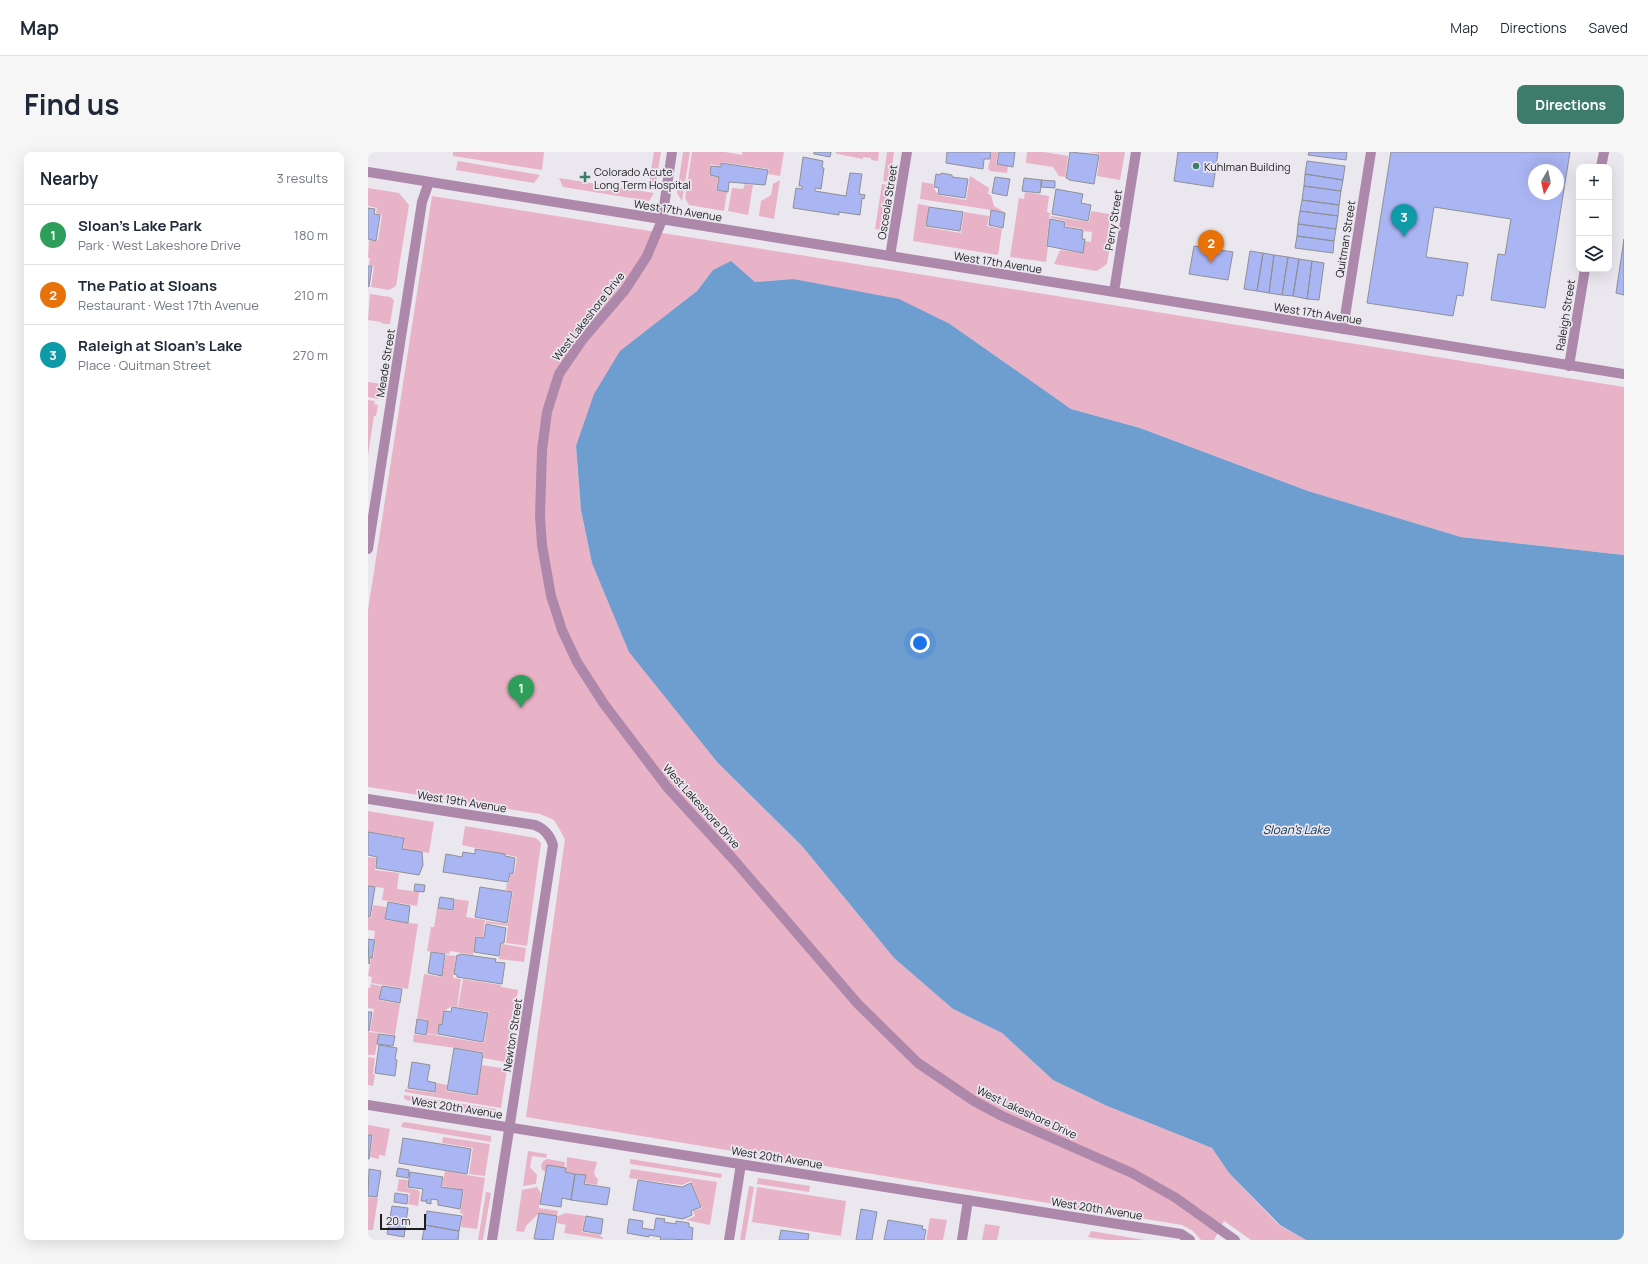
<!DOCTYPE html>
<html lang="en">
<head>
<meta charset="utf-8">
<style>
  :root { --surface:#fff; --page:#f6f6f7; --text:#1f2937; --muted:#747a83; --line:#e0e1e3; --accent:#3d7c6a }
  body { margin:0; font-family:Manrope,sans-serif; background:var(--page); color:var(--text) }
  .controls { position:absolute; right:12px; top:12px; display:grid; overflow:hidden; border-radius:8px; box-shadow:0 4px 16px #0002 }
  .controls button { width:36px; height:36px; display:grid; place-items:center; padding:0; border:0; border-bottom:1px solid var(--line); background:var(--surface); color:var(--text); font:20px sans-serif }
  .compass { position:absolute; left:1160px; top:12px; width:36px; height:36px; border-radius:50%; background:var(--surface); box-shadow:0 4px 16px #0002; rotate:189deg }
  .scale { position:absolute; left:12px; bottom:10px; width:46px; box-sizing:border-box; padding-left:4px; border:2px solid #1e1d1f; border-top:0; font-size:11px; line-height:14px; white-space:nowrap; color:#1e1d1f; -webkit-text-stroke:3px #eae7ef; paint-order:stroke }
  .you { position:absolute; left:552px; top:491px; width:14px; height:14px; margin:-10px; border:3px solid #fff; border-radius:50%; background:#1a73e8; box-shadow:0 0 0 6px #1a73e833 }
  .badge { display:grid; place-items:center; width:26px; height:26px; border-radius:50%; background:var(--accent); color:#fff; font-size:13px; font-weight:700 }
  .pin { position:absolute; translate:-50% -33px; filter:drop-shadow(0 1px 2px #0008) }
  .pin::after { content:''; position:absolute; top:21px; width:14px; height:12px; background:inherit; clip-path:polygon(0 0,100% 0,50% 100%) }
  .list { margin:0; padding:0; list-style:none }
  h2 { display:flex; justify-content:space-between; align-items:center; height:52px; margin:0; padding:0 16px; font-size:17px }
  h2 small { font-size:13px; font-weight:400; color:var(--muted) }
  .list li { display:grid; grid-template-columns:26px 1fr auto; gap:12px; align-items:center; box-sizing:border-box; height:60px; padding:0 16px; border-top:1px solid var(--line) }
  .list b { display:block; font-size:15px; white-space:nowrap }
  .list p { margin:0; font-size:13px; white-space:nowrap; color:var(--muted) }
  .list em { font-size:13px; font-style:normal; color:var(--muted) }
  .icon { flex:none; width:22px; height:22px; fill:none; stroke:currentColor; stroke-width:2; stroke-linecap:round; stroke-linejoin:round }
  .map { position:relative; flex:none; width:1256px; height:1088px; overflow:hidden; border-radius:8px }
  header { display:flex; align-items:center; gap:24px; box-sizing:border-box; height:56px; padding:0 20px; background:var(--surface); border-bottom:1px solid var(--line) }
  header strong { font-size:19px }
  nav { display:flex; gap:22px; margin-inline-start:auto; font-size:14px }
  .intro { display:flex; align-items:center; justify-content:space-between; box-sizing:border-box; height:96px; padding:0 24px }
  h1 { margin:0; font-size:28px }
  .button { padding:10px 18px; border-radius:8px; background:var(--accent); color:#fff; font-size:14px; font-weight:700 }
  main { display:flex; gap:24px; padding:0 24px }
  aside { flex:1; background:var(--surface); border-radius:8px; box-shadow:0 4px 16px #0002 }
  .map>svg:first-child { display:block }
</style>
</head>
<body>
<header>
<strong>Map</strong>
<nav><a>Map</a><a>Directions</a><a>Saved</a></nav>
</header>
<div class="intro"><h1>Find us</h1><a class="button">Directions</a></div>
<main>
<aside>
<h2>Nearby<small>3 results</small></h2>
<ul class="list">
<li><span class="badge" style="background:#2e9e5b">1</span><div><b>Sloan's Lake Park</b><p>Park · West Lakeshore Drive</p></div><em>180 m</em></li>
<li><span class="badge" style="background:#e8710a">2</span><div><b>The Patio at Sloans</b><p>Restaurant · West 17th Avenue</p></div><em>210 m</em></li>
<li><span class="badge" style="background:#0f9aa8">3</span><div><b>Raleigh at Sloan's Lake</b><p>Place · Quitman Street</p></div><em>270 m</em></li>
</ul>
</aside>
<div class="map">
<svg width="1256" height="1088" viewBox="0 0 1256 1088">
  <rect width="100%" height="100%" fill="#eae7ef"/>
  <!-- green -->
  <path fill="#e9b3c7" d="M 85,0 L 176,0 L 174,18 L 85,4 Z
    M 286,0 L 293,0 L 287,38 L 280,37 Z
    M 315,0 L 322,0 L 314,49 L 309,41 Z
    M 324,0 L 357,0 L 374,3 L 374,0 L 416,0 L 412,24 L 400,22 L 401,17 L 353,10 L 352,14 L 343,12 L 341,24 L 350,25 L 348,38 L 359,40 L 356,59 L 321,53 L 317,46 Z
    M 467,0 L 511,0 L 510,9 L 503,8 L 503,6 L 495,5 L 495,7 L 469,2 Z
    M 519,0 L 526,0 L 522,30 L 515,29 Z
    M 624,0 L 630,0 L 628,12 L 640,14 L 639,21 L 622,19 L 620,16 Z
    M 659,0 L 676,0 L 700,4 L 697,25 L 691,24 L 685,15 L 658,11 Z
    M 721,0 L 757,0 L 752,28 L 729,24 L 732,2 Z
    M 90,9 L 172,23 L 166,31 L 88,18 Z
    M 602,24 L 621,36 L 620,42 L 623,43 L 626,54 L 636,60 L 552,47 L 554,30 L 565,32 L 565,35 L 570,43 L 598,48 Z
    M 191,26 L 286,41 L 281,49 L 195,35 Z
    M 412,28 L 406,67 L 391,64 L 393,49 L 403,43 L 405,32 Z
    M 377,32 L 385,33 L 380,63 L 360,59 L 364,36 L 375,37 Z
    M 514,32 L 521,33 L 514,78 L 507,77 Z
    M 0,36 L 31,41 L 41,53 L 28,134 L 21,138 L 3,135 L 6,114 L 1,113 L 2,106 L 0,106 L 1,88 L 10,89 L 14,63 L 8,61 L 9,56 L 0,54 Z
    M 657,40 L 681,44 L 679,60 L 682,61 L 678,94 L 680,94 L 678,110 L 642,105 L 651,46 L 656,47 Z
    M 64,44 L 1256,235 L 1256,403 L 1093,385 L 940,339 L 772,276 L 703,257 L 582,172 L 425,127 L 387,130 L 363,110 L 345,118 L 329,139 L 253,199 L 208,294 L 213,358 L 224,411 L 350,611 L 434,694 L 526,806 L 585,857 L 634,881 L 685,928 L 739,954 L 844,996 L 861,1021 L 911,1073 L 938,1088 L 883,1088 L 856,1069 L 846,1088 L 833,1088 L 825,1079 L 814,1073 L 158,965 L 197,687 L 186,668 L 172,662 L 0,635 L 0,458 Z
    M 550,52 L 561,54 L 557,75 L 593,81 L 596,60 L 621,64 L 619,74 L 634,77 L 630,103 L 545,89 Z
    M 723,59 L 747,63 L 739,112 L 729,119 L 686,112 L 692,98 L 715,101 L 717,89 L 723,90 L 724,80 L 716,79 L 716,77 L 697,74 L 698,69 L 683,66 L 683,64 L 721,70 Z
    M 2,142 L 22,145 L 26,148 L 22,172 L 15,172 L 13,170 L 0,168 Z
    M 0,230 L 13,232 L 10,247 L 0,245 Z
    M 0,248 L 7,249 L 6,252 L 10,253 L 8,264 L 6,264 L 0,303 Z
    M 0,659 L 66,670 L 61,701 L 35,697 L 36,685 L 0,680 Z
    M 97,674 L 168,686 L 173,691 L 159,794 L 138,791 L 140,774 L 118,771 L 118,769 L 140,772 L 145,740 L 138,738 L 139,731 L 141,731 L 142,722 L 146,723 L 149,705 L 94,693 Z
    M 0,705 L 8,706 L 7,718 L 31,721 L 29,737 L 51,740 L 49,754 L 14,748 L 16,736 L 0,734 Z
    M 87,747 L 101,749 L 98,765 L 117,768 L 115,785 L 108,784 L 105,803 L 82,799 L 81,802 L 59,799 L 63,775 L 66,775 L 69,756 L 85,759 Z
    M 5,753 L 18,755 L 17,768 L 50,772 L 40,837 L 3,831 L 4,825 L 0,824 L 3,806 L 5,806 L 8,788 L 6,787 L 7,779 L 0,778 L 0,766 L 3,766 Z
    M 134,792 L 158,796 L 156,810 L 131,807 Z
    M 78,803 L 88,804 L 85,826 L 93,827 L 89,855 L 84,854 L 76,859 L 74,872 L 71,872 L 69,883 L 58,881 L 60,868 L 49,866 L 56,822 L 74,825 Z
    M 95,827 L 133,833 L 133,835 L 150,838 L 138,910 L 115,906 L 116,900 L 45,890 L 46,882 L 58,884 L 59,882 L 116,891 L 121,860 L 90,855 Z
    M 3,832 L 13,834 L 11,848 L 32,852 L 27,883 L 2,879 L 6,857 L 0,856 L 0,836 L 2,836 Z
    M 0,880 L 11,881 L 7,903 L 0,903 Z
    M 0,905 L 7,906 L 5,922 L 7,923 L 5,934 L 0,933 Z
    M 114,913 L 139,917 L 133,956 L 37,940 L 37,937 L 67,941 L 69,931 L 79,933 L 78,939 L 109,944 Z
    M 36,943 L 128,957 L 127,962 L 38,948 L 36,946 Z
    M 36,970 L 123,984 L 123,990 L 33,975 L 34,972 Z
    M 0,973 L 22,977 L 17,1004 L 11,1003 L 11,1007 L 2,1005 L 5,983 L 0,982 Z
    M 75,985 L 122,992 L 117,1024 L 101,1022 L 105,996 L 74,991 Z
    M 160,999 L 179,1002 L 178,1006 L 164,1004 L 162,1015 L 169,1023 L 168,1032 L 155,1034 Z
    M 199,1005 L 229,1010 C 228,1017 223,1022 230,1027 L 229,1033 L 217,1031 L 218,1023 L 198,1020 Z
    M 179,1007 L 197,1010 L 196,1016 L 179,1013 L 178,1020 L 174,1018 C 172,1013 174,1009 179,1007 Z
    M 262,1007 L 354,1022 L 353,1026 L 262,1012 Z
    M 263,1017 L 349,1030 L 342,1073 L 318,1068 L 327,1064 L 325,1059 L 334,1056 L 323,1029 L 314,1033 L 261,1026 Z
    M 77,1019 L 117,1026 L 109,1077 L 93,1075 L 95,1062 L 92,1061 L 96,1038 L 74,1034 Z
    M 390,1026 L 442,1034 L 441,1040 L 389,1032 Z
    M 31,1027 L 40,1028 L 39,1036 L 50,1038 L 52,1040 L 50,1054 L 40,1052 L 42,1041 L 29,1039 Z
    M 381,1034 L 386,1035 L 377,1088 L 372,1088 Z
    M 169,1035 L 173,1041 L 171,1056 L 190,1059 L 189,1064 L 171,1061 L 158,1074 L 156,1080 L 148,1079 L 154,1038 Z
    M 389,1035 L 478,1049 L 473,1084 L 384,1070 Z
    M 118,1040 L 123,1041 L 115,1088 L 110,1088 Z
    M 0,1045 L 10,1046 L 5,1078 L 0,1078 Z
    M 198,1061 L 217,1064 L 214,1080 L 232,1083 L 233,1085 L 235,1085 L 235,1087 L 196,1081 L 198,1073 L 189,1071 L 190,1064 Z
    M 562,1066 L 579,1068 L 575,1088 L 558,1088 Z
    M 617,1072 L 632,1074 L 629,1088 L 614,1088 Z
    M 723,1079 L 777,1088 L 739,1088 L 720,1085 Z"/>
  <!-- water -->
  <path fill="#6e9dcf" d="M 363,109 L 387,130 L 425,127 L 531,147 L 582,172 L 703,257 L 772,276 L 940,339 L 1093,385 L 1256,403 L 1256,1088 L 938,1088 L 912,1073 L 861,1021 L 844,996 L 739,954 L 685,928 L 634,881 L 585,857 L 526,806 L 434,694 L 350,611 L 261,500 L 224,411 L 213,358 L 208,294 L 226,242 L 252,199 L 329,139 L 345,118 Z"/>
  <!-- building -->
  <path fill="#aab5f4" stroke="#8e9097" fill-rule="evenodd" d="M 446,0 L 463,0 L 462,5 L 446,2 Z
    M 579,0 L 623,0 L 622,7 L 616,7 L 615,17 L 578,11 Z
    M 631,0 L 647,0 L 645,15 L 629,12 Z
    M 702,0 L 731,3 L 726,32 L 701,28 L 701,27 L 698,26 Z
    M 810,0 L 850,0 L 845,35 L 806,29 Z
    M 941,0 L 979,0 L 978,8 L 940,3 Z
    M 1023,0 L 1202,0 L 1177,156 L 1123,148 L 1130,102 L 1137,103 L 1143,67 L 1066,55 L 1058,105 L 1100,111 L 1095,144 L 1089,143 L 1085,164 L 999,151 ZM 1166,18 L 1190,18 L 1190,42 L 1166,42 Z
    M 435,5 L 455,9 L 454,16 L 456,16 L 453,37 L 447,36 L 447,39 L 478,44 L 482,21 L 494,22 L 491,42 L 497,43 L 496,47 L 494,46 L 492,63 L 471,60 L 471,63 L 425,56 L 428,36 L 434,37 L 434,34 L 431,34 Z
    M 939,9 L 977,14 L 975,28 L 937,22 Z
    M 353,11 L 400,18 L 397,33 L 361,30 L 360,40 L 349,38 L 351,25 L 342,23 L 343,14 L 353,15 Z
    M 573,21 L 584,23 L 584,25 L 600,27 L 597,46 L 570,42 L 571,36 L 566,35 L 568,22 L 572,23 Z
    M 937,22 L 975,28 L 973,39 L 936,34 Z
    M 627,25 L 642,27 L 639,44 L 624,41 Z
    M 656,26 L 674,28 L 672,41 L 654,39 Z
    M 673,28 L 687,29 L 687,36 L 673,35 Z
    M 936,34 L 973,39 L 971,53 L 934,48 Z
    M 688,37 L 715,42 L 713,51 L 723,53 L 720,69 L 684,62 Z
    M 934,48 L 971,53 L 970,64 L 932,59 Z
    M 561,55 L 595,60 L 592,79 L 558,74 Z
    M 0,56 L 7,57 L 6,62 L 12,63 L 8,89 L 0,87 Z
    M 623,58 L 637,61 L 635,76 L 621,73 Z
    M 932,59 L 970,64 L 968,77 L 930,72 Z
    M 682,67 L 697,70 L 696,75 L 715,78 L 714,87 L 717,87 L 715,101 L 679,94 Z
    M 930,72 L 968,77 L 966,89 L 929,84 Z
    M 929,84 L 966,89 L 965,101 L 927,96 Z
    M 1256,87 L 1256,143 L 1248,141 Z
    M 826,94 L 865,100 L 860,128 L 821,122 Z
    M 882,99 L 895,101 L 889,139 L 876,137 Z
    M 895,101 L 906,103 L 901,141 L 889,139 Z
    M 906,103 L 920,105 L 914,143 L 901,141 Z
    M 920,105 L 931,107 L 925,144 L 914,143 Z
    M 931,107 L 944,109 L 939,147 L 925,144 Z
    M 944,109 L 956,111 L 951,148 L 939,147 Z
    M 0,114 L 4,114 L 1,135 L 0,134 Z
    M 0,680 L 36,686 L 34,697 L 54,700 L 55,713 L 51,723 L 8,716 L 9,705 L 0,703 Z
    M 107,697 L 137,702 L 137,704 L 147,706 L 145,722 L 142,721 L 140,730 L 75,720 L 78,702 L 94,705 L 95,700 L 107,702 Z
    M 47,732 L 57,733 L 56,740 L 46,739 Z
    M 0,734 L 7,735 L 2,765 L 0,765 Z
    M 112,735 L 144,740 L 139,771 L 107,765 Z
    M 72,745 L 86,747 L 85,758 L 70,756 Z
    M 20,750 L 42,754 L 40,771 L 17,767 Z
    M 118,772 L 138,776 L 136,791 L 133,791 L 131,804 L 106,800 L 108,785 L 116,786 Z
    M 0,787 L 7,788 L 4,806 L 2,805 L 1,812 Z
    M 63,800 L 77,802 L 74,824 L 60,821 Z
    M 92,802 L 128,807 L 127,810 L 137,811 L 134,832 L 89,825 L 89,823 L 86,822 L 89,803 L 92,803 Z
    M 14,834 L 34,837 L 32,851 L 11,847 Z
    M 84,855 L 120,861 L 115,890 L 70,882 L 71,872 L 74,873 L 76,859 L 83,860 Z
    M 0,860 L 4,860 L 1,879 L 0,879 Z
    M 49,867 L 60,869 L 58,883 L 47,881 Z
    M 11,882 L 27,884 L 25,894 L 9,892 Z
    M 11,893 L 29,896 L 27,907 L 29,908 L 27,924 L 7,921 Z
    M 86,896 L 115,901 L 109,943 L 79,938 Z
    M 44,910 L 62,913 L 59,929 L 68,931 L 67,940 L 40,936 Z
    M 0,983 L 4,983 L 1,1007 L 0,1007 Z
    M 35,986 L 103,997 L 99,1022 L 31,1011 Z
    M 179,1013 L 198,1016 L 197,1020 L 207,1022 L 203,1048 L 194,1046 L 193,1055 L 172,1052 Z
    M 30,1016 L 41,1018 L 40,1026 L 28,1024 Z
    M 1,1017 L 13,1019 L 9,1045 L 0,1044 Z
    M 42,1020 L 75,1025 L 73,1035 L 95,1038 L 92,1057 L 70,1053 L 70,1048 L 63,1047 L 63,1052 L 58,1051 L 59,1047 L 58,1049 L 53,1049 L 55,1037 L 40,1035 Z
    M 207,1022 L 218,1023 L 216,1032 L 242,1036 L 239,1053 L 203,1048 Z
    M 270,1028 L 314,1035 L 323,1031 L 333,1055 L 323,1059 L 324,1063 L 315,1067 L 265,1058 Z
    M 27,1041 L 40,1043 L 39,1052 L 26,1050 Z
    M 24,1054 L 40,1056 L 36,1085 L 19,1082 Z
    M 493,1057 L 509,1060 L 504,1088 L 488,1088 Z
    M 59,1059 L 94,1064 L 91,1079 L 57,1073 Z
    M 171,1061 L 189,1064 L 185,1088 L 166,1087 Z
    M 218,1064 L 235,1067 L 233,1082 L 215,1079 Z
    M 288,1066 L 297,1067 L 296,1070 L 308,1072 L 308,1069 L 321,1071 L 321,1075 L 325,1076 L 324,1088 L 298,1087 L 298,1088 L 292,1088 L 293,1085 L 281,1083 L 281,1085 L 259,1081 L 261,1067 L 275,1069 L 274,1076 L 286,1078 Z
    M 520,1068 L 555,1074 L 554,1077 L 558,1078 L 556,1088 L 516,1088 Z
    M 57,1073 L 91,1079 L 90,1088 L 54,1088 Z
    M 413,1078 L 441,1082 L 440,1088 L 411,1088 Z"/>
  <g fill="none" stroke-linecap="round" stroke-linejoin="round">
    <!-- minor -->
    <path stroke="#ae88ab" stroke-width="10" d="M 304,0 L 294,68 L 279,104 L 257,138 L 215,187 L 191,222 L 179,260 L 174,298 L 172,364 L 174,393 L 183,444 L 194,478 L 209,510 L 236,552 L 299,635 L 366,708 L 490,852 L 550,911 L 606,949 L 634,964 L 764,1021 L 808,1046 L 867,1088
      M 1233,15 L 1236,0
      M 522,104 L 539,0
      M 975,177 L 1003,0
      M 1201,214 L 1217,117
      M 0,397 L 54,50 L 61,30
      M 0,647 L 167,673 C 177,677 182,683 185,693 L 124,1088
      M 0,953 L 813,1082 L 822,1088
      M 361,1088 L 373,1012
      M 594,1088 L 600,1048"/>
    <!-- tertiary -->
    <path stroke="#ae88ab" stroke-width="10" d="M 0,20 L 1256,222
      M 746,140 L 768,0"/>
  </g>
  <!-- markers -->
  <g fill="#3d7c6a" stroke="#eae7ef" stroke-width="1.5">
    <circle cx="828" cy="14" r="4"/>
    <path d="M215 19h4v4h4v4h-4v4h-4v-4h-4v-4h4z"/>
  </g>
  <g text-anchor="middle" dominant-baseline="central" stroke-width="3.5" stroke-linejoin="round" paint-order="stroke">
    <!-- poi labels -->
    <g font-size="11" fill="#1e1d1f" stroke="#eae7ef" text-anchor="start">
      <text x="836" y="14">Kuhlman Building</text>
      <text x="226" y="19">Colorado Acute<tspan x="226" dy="13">Long Term Hospital</tspan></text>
    </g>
    <!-- street labels -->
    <g font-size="11" fill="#1e1d1f" stroke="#eae7ef">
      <text transform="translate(519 50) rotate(-81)">Osceola Street</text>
      <text transform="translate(310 58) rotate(9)">West 17th Avenue</text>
      <text transform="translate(745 68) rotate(-81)">Perry Street</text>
      <text transform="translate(977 87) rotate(-81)">Quitman Street</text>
      <text transform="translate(630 110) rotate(9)">West 17th Avenue</text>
      <text transform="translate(950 161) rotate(9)">West 17th Avenue</text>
      <text transform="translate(1197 163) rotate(-81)">Raleigh Street</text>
      <text transform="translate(220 164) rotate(-52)">West Lakeshore Drive</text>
      <text transform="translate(17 211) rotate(-81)">Meade Street</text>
      <text transform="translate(94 649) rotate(9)">West 19th Avenue</text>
      <text transform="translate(334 654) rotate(48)">West Lakeshore Drive</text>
      <text transform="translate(144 883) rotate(-81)">Newton Street</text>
      <text transform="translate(89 955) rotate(9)">West 20th Avenue</text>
      <text transform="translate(659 960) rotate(25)">West Lakeshore Drive</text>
      <text transform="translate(409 1005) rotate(9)">West 20th Avenue</text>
      <text transform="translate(729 1056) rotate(9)">West 20th Avenue</text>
    </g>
    <!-- water labels -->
    <g font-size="12" font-style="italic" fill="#0e3152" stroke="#eae7ef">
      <text x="928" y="677">Sloan's Lake</text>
    </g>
  </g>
</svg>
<div class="controls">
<button>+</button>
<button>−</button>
<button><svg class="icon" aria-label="layers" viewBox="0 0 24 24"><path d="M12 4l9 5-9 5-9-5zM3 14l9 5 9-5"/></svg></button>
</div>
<svg class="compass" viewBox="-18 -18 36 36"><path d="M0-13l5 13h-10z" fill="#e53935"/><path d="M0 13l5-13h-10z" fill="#747a83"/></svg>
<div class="scale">20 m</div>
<div class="you"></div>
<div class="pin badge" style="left:153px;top:556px;background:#2e9e5b">1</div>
<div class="pin badge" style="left:843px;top:111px;background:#e8710a">2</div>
<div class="pin badge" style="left:1036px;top:85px;background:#0f9aa8">3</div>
</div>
</main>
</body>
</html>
